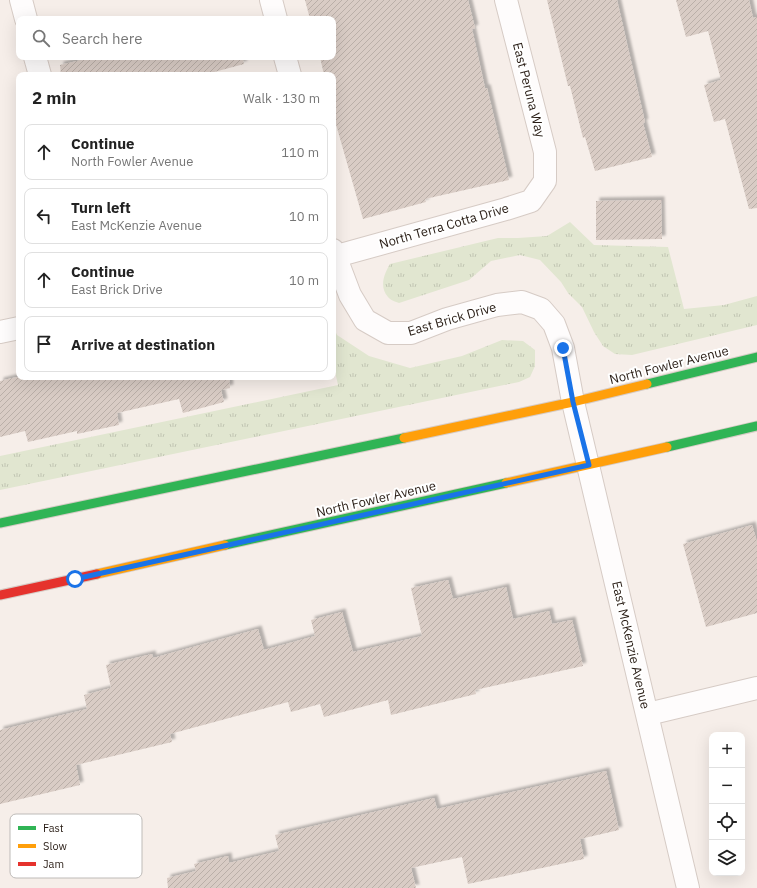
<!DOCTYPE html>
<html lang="en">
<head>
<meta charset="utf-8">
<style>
  :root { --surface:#fff; --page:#f2f2f2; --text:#222; --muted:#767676; --line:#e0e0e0 }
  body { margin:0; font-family:"IBM Plex Sans",sans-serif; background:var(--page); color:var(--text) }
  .controls { position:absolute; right:12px; bottom:12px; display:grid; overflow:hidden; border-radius:8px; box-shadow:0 4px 16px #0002 }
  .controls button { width:36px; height:36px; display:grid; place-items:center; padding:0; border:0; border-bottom:1px solid var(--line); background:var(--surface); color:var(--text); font:20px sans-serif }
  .stop { position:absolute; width:12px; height:12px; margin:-9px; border:3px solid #1a73e8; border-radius:50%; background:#fff }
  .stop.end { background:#1a73e8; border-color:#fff; box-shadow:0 1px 4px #0008 }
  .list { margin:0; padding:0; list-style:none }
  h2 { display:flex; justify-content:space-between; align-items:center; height:52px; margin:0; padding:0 16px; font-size:17px }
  h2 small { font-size:13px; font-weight:400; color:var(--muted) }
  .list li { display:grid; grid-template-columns:26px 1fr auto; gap:12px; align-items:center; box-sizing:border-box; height:56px; margin:0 8px 8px; padding:0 8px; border:1px solid var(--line); border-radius:8px }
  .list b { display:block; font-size:15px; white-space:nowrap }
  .list p { margin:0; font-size:13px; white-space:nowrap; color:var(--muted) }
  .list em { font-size:13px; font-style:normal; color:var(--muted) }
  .icon { flex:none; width:22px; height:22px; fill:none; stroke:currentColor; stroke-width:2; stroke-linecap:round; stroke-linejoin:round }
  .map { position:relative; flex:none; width:757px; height:888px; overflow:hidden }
  .search { position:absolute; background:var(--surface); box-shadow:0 4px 16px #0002; left:16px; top:16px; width:320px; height:44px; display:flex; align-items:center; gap:10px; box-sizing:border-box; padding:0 14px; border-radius:8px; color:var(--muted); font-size:15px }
  .panel { position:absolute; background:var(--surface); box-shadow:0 4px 16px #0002; left:16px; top:72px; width:320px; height:308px; border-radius:8px }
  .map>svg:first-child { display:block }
</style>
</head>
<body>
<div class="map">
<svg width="757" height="888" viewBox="0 0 757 888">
  <defs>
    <pattern id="grass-tufts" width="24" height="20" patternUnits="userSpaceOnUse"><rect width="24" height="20" fill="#e1e6d0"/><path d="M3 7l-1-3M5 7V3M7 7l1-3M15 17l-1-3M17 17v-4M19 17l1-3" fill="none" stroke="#c1c5b2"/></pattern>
    <pattern id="building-hatch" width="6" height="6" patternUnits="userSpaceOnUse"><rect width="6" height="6" fill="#d9ccc5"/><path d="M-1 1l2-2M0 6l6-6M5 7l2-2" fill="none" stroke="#baafa8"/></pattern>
    <filter id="shadow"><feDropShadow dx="3.5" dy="-3.5" stdDeviation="1" flood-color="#0004"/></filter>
  </defs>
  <rect width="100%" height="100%" fill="#f6eee9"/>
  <!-- grass -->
  <path fill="url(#grass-tufts)" d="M 570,222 L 594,245 L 668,247 L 684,309 L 724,305 L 757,296 L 757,325 L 632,355 L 615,354 L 603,346 L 594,332 L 582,307 L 568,293 L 561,282 L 540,260 L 520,255 L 491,261 L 469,280 L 399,303 C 396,302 390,300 388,297 C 379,287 384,274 390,264 L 498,238 L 518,238 L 547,236 Z
    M 333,326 L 337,335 L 369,356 L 410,368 L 462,356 L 502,340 L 523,341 L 535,350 L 535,366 L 530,377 L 519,382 L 0,490 L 0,456 L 338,385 L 333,363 Z"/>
  <!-- building -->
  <path fill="url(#building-hatch)" filter="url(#shadow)" d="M 305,0 L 468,0 L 475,28 L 472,29 L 485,88 L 487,88 L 509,180 L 425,199 L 426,202 L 363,219 L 333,114 L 333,75 L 324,75 L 320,57 L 333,57 L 333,19 L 310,19 Z
    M 547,0 L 617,0 L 645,122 L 643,123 L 652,157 L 595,171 L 585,137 L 583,138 L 570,86 L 568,86 Z
    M 676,0 L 749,0 L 753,18 L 757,17 L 757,208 L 749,209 L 725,119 L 714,122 L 704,85 L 721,80 L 708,31 L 686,37 Z
    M 94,57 L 242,57 L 244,64 L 203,75 L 61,75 L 60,65 Z
    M 661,200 L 662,239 L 596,240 L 596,201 Z
    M 17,377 L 229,377 L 230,388 L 221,390 L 224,402 L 183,413 L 179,399 L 117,413 L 119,425 L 77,434 L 77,431 L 28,442 L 25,431 L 0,437 L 0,381 Z
    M 752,525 L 757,542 L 757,613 L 706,627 L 683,544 Z
    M 448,580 L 453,599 L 506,587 L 513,619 L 549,611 L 552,624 L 572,620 L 583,666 L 475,690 L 476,694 L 391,715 L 388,700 L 324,717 L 320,704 L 291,712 L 288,702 L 170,734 L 172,742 L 76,765 L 80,785 L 0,804 L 0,730 L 87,709 L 84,695 L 111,688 L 106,665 L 152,654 L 153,658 L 258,629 L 264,650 L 315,636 L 311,620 L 342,612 L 353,652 L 422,636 L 411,588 Z
    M 606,771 L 619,830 L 580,839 L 584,859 L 468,884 L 462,857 L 411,868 L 416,888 L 168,888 L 167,878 L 196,871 L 194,864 L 228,856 L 229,863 L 279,851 L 275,835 L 434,798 L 437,809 Z"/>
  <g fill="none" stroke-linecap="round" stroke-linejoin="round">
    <defs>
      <path id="street" d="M 21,0 L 26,19
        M 271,0 L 276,19
        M 35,57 L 40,75
        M 285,57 L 290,75
        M 333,250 L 350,295 L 365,320 L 388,333 L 411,333 L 447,319 L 497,305 L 522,302 L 541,309 L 554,324 L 563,348 L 573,402 L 688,888
        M 333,257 L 506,209 L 531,201 L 545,181 L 545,152 L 506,0
        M 0,332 L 19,328
        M 648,714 L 757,688"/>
      <path id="fast" d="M 647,384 L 757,357
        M 667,447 L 757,426
        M 0,523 L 404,438
        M 225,545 L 506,483"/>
      <path id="slow" d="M 404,438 L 573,402 L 647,384
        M 506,483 L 667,447
        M 97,574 L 225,545"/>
      <path id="jam" d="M 0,595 L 97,574"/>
    </defs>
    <!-- street casing -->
    <use href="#street" stroke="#d6cbc5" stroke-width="24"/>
    <!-- fast casing -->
    <use href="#fast" stroke="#d6cbc5" stroke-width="11"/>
    <!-- slow casing -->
    <use href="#slow" stroke="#d6cbc5" stroke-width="11"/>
    <!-- jam casing -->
    <use href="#jam" stroke="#d6cbc5" stroke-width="11"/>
    <!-- street -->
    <use href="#street" stroke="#fefcfc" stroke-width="22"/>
    <!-- fast -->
    <use href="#fast" stroke="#30b455" stroke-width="9"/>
    <!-- slow -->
    <use href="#slow" stroke="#ff9f0a" stroke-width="9"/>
    <!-- jam -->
    <use href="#jam" stroke="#e5322d" stroke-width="9"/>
  </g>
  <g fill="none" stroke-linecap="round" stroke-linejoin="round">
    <!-- route -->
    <path stroke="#1a73e8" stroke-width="5" d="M 75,579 L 589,465 L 573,402 L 563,348"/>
  </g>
  <g text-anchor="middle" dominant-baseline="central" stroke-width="4" stroke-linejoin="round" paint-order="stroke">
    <!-- street labels -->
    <g font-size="13" fill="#281c14" stroke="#fff">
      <text transform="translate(529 90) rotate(76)">East Peruna Way</text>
      <text transform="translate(444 226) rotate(-16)">North Terra Cotta Drive</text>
      <text transform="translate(452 319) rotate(-16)">East Brick Drive</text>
      <text transform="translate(669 365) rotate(-14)">North Fowler Avenue</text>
      <text transform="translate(376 499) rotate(-13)">North Fowler Avenue</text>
      <text transform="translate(631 645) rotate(77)">East McKenzie Avenue</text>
    </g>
  </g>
  <!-- legend -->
  <rect x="10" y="814" width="132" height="64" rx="6" fill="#fff" stroke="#bebbb8" stroke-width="1"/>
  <rect x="18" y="826" width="18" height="4" fill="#30b455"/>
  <rect x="18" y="844" width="18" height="4" fill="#ff9f0a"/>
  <rect x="18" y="862" width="18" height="4" fill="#e5322d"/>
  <g font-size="11" fill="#281c14">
    <text x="43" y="832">Fast</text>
    <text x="43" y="850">Slow</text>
    <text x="43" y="868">Jam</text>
  </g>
</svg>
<div class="controls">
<button>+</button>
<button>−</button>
<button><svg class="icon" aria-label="locate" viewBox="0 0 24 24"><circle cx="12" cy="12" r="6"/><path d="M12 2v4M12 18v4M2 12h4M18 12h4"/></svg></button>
<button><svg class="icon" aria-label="layers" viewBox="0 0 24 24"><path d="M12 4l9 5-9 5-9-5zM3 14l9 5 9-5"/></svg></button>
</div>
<div class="stop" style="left:75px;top:579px"></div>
<div class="stop end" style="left:563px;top:348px"></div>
<div class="search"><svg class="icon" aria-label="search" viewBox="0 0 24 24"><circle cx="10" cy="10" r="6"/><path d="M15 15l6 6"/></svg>Search here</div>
<section class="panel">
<h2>2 min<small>Walk · 130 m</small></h2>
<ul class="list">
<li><svg class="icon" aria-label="ahead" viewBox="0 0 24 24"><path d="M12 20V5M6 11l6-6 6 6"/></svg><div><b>Continue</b><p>North Fowler Avenue</p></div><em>110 m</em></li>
<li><svg class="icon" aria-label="left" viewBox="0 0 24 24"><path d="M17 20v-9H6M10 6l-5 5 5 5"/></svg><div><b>Turn left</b><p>East McKenzie Avenue</p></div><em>10 m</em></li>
<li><svg class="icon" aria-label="ahead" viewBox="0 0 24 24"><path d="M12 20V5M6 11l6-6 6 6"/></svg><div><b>Continue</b><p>East Brick Drive</p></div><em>10 m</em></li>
<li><svg class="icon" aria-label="arrive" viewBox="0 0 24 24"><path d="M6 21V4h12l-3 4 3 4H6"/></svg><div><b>Arrive at destination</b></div></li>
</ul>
</section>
</div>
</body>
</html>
